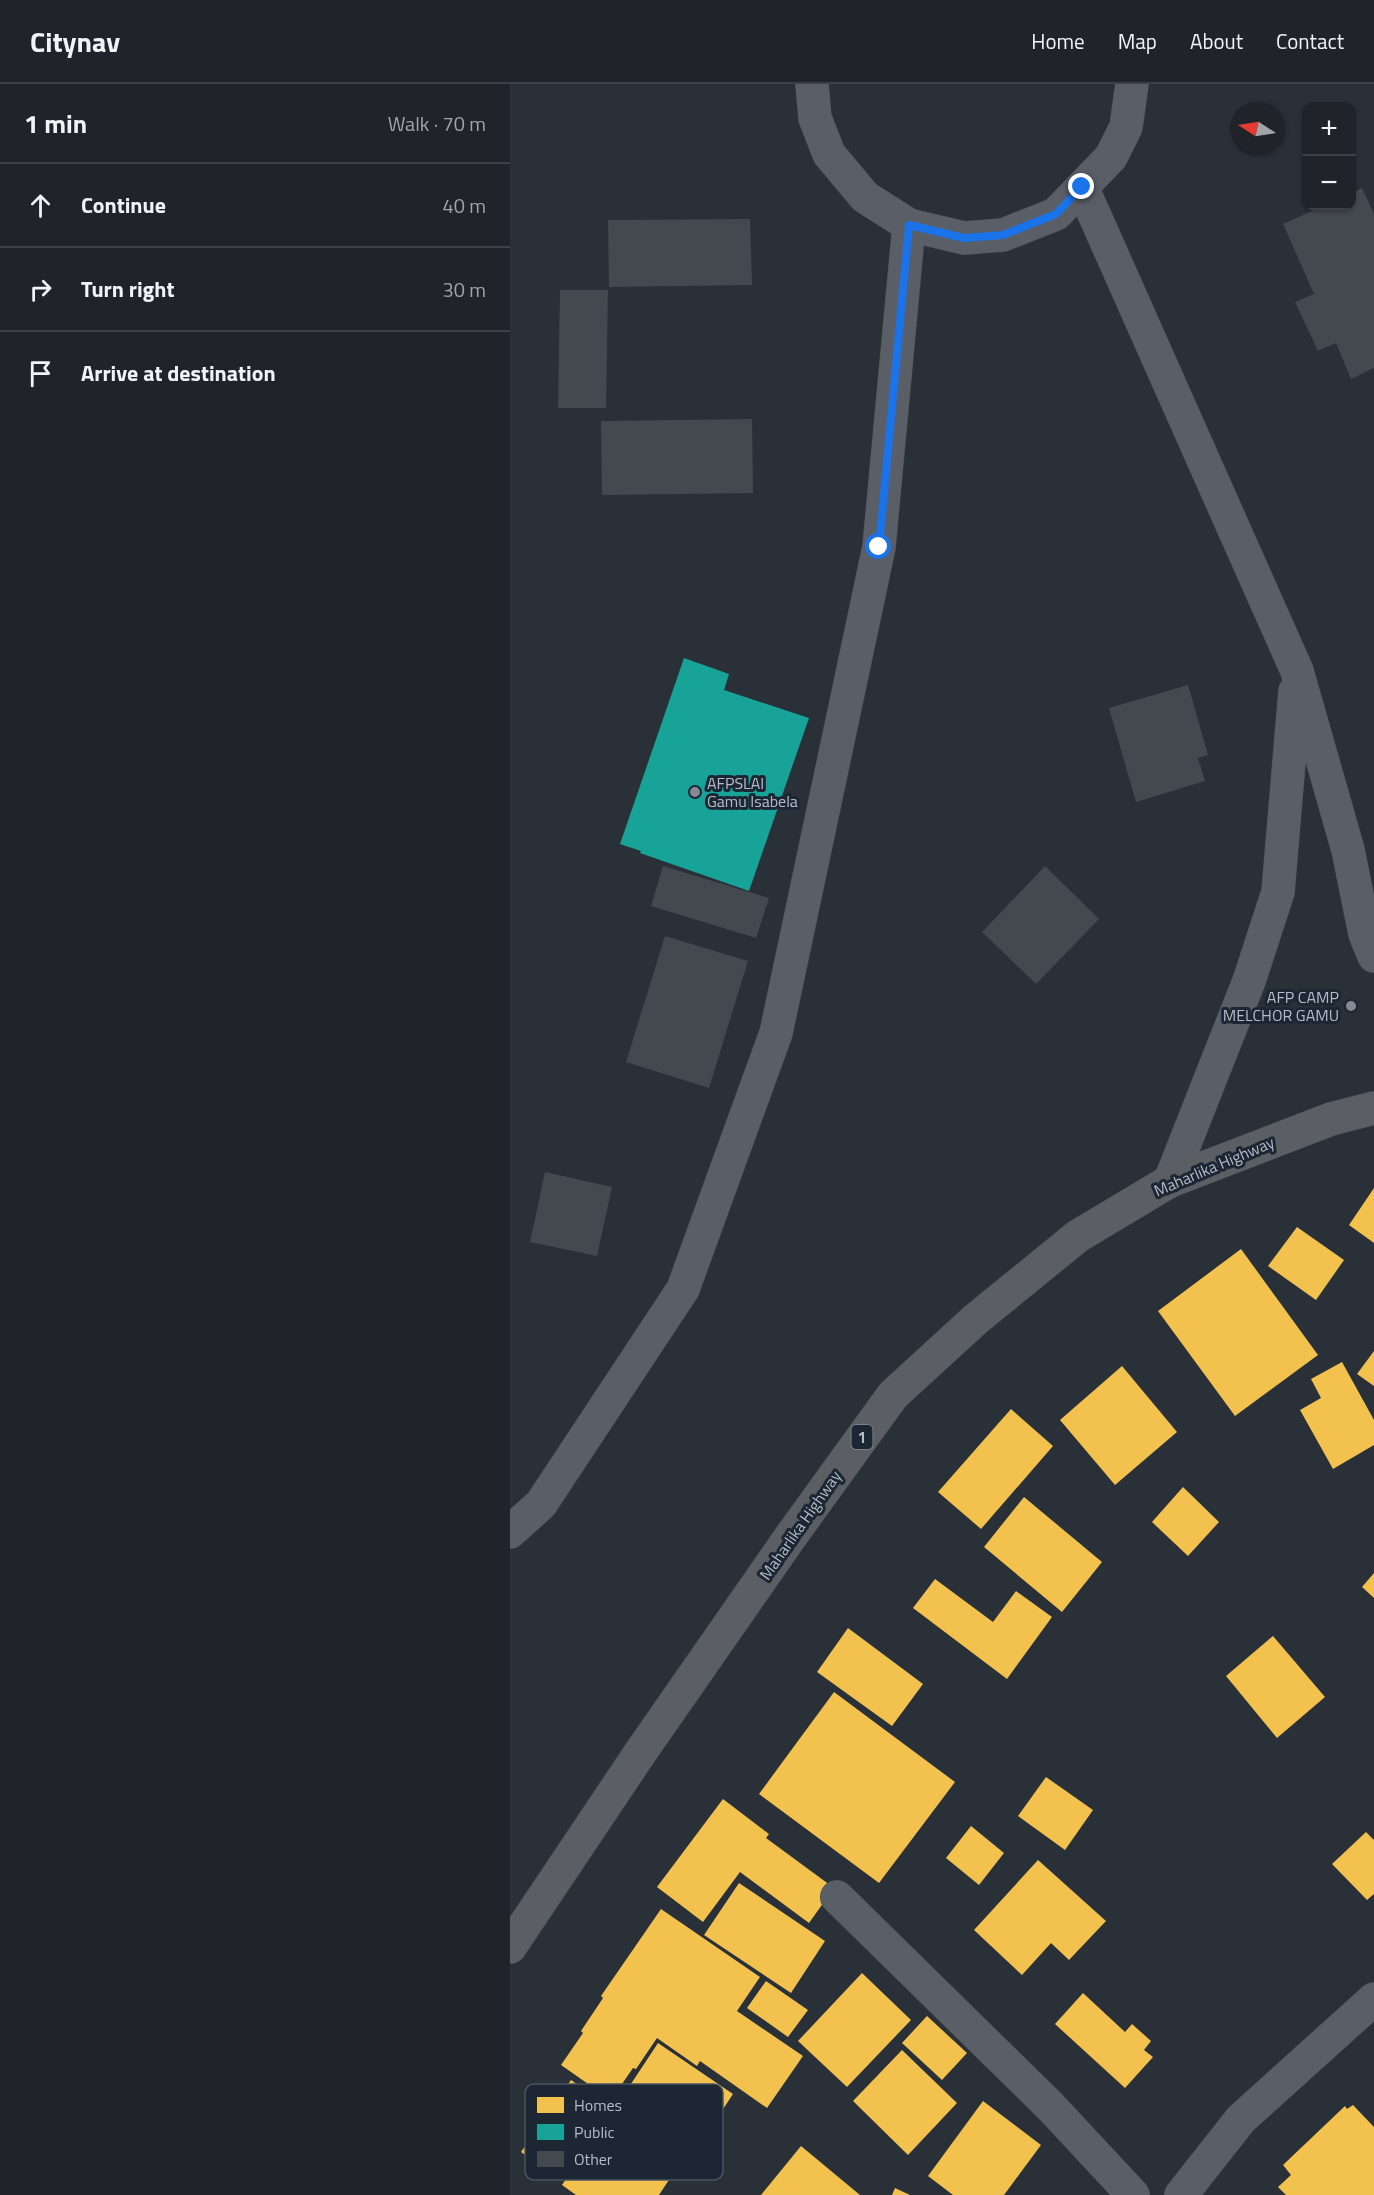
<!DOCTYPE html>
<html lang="en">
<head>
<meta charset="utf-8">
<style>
  :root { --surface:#20242a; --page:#282c32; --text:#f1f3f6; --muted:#a2a4a8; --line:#3d4147 }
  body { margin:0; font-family:"Titillium Web",sans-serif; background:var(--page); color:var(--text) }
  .controls { position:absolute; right:18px; top:18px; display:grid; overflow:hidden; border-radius:12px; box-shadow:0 2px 4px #0004 }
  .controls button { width:54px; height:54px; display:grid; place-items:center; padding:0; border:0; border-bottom:2px solid var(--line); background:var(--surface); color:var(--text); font:30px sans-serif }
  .compass { position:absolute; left:720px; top:18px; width:54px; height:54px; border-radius:50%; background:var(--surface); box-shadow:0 2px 4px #0004; rotate:282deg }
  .stop { position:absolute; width:18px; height:18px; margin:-14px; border:4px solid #1a73e8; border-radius:50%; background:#fff }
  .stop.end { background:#1a73e8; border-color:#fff; box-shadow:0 2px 6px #0008 }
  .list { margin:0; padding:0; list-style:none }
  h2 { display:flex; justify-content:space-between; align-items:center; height:78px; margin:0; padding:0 24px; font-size:26px }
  h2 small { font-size:20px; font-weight:400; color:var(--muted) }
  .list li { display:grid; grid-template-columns:39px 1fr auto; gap:18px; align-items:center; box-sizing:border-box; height:84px; padding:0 24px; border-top:2px solid var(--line) }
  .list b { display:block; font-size:22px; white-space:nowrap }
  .list em { font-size:20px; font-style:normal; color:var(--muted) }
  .icon { flex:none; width:33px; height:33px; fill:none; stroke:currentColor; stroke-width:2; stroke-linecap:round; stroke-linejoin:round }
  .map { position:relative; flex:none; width:864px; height:2111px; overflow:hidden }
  header { display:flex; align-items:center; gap:36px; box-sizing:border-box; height:84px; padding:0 30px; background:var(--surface); border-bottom:2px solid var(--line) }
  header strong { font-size:28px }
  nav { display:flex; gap:33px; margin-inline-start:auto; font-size:21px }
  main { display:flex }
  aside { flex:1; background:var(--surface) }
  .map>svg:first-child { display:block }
</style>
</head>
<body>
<header>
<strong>Citynav</strong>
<nav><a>Home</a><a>Map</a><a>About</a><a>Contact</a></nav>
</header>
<main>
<aside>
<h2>1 min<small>Walk · 70 m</small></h2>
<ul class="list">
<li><svg class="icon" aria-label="ahead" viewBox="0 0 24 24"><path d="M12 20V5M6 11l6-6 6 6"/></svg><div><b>Continue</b></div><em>40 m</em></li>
<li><svg class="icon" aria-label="right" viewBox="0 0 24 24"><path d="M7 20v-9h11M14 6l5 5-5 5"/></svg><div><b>Turn right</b></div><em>30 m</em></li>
<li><svg class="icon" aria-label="arrive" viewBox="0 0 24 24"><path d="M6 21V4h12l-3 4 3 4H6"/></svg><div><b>Arrive at destination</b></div></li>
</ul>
</aside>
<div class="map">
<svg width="864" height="2111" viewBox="0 0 864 2111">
  <rect width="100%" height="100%" fill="#2a3038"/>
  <!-- homes -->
  <path fill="#f2c14e" d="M 864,1104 L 864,1159 L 839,1141 Z
    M 787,1143 L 834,1176 L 806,1216 L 758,1182 Z
    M 731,1165 L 808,1271 L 725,1332 L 648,1227 Z
    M 864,1267 L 864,1302 L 847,1290 Z
    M 832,1278 L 864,1336 L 864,1361 L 823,1385 L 790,1326 L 811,1314 L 801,1295 Z
    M 612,1282 L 667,1348 L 605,1401 L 550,1336 Z
    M 501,1325 L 543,1362 L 471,1445 L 428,1408 Z
    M 673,1403 L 709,1438 L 678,1472 L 642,1438 Z
    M 514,1413 L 592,1478 L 552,1528 L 474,1463 Z
    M 864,1489 L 864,1514 L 852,1503 Z
    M 425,1495 L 483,1538 L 506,1507 L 542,1533 L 497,1595 L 403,1524 Z
    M 338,1544 L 413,1600 L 382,1642 L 307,1588 Z
    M 763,1552 L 815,1613 L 767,1654 L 716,1592 Z
    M 324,1608 L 445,1698 L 369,1799 L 249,1710 Z
    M 536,1693 L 583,1726 L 555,1766 L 508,1732 Z
    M 213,1715 L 259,1750 L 256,1754 L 324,1804 L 299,1839 L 230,1788 L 193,1838 L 147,1803 Z
    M 461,1742 L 494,1769 L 469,1801 L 436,1774 Z
    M 856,1748 L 864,1756 L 864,1810 L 857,1816 L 822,1780 Z
    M 528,1776 L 596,1837 L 559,1876 L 541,1859 L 512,1891 L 464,1846 Z
    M 229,1799 L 315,1857 L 281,1909 L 194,1851 Z
    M 151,1825 L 250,1893 L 227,1927 L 293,1972 L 257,2024 L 190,1977 L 187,1982 L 147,1954 L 126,1985 L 123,1984 L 101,2016 L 51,1981 L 73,1949 L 71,1947 L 93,1914 L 91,1912 Z
    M 352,1889 L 401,1936 L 337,2003 L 288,1957 Z
    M 256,1897 L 298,1926 L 278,1953 L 237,1924 Z
    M 573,1909 L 615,1948 L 622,1940 L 641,1957 L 634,1966 L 643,1973 L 615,2004 L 545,1940 Z
    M 417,1932 L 457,1969 L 432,1996 L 392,1959 Z
    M 148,1959 L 223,2010 L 188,2063 L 113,2012 Z
    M 392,1966 L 447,2019 L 398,2071 L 343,2017 Z
    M 61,1996 L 98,2022 L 48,2093 L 11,2068 Z
    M 473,2017 L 531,2061 L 494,2111 L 443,2111 L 418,2092 Z
    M 107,2018 L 178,2067 L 149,2111 L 66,2111 L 52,2101 Z
    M 843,2021 L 864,2043 L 864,2111 L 776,2111 L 768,2103 L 781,2091 L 773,2081 L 835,2022 L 837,2025 Z
    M 291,2062 L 350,2111 L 251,2111 Z
    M 385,2104 L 400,2111 L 382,2111 Z"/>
  <!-- public -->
  <path fill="#17a398" d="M 174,574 L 219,590 L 214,606 L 299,634 L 239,807 L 130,769 L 131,767 L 110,760 Z"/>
  <!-- building -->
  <path fill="#444950" d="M 852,104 L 864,130 L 864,284 L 841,295 L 826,259 L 808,267 L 785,218 L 804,210 L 773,140 L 813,122 L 842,122 L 842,109 Z
    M 240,135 L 242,201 L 99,203 L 98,136 Z
    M 50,206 L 98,206 L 96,324 L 48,324 Z
    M 242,335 L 243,409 L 92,411 L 91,337 Z
    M 678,601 L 698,671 L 688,674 L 695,697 L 626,718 L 599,624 Z
    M 153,782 L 259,814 L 246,854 L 141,822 Z
    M 535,782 L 589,835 L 526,900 L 472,848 Z
    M 155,852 L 238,877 L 199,1004 L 116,978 Z
    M 35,1088 L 102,1103 L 87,1172 L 20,1158 Z"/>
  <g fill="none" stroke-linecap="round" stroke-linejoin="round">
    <defs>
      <path id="minor" d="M 0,1448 L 31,1420 L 173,1205 L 266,949 L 369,463 L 399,141
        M 327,1813 L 541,2023 L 623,2111
        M 671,2111 L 731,2035 L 864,1915"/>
      <path id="tertiary" d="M 302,0 L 305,34 L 319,70 L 355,113 L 399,141 L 454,154 L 493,151 L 546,130 L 601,73 L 616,43 L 622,0
        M 572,103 L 787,587 L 838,766 L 855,850 L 864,872
        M 660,1097 L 739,897 L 768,808 L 785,607"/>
      <path id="trunk" d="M 0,1863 L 130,1669 L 281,1452 L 383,1311 L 466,1235 L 568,1152 L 660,1097 L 821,1035 L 864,1024"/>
    </defs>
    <!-- minor casing -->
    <use href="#minor" stroke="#484c53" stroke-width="34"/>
    <!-- tertiary casing -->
    <use href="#tertiary" stroke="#484c53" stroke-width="34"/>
    <!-- trunk casing -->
    <use href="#trunk" stroke="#474c53" stroke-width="34"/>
    <!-- minor -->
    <use href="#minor" stroke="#5a5e66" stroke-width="33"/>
    <!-- tertiary -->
    <use href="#tertiary" stroke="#5a5e66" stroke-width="33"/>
    <!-- trunk -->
    <use href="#trunk" stroke="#5b5f64" stroke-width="33"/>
  </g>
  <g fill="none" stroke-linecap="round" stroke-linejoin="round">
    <!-- route -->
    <path stroke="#1a73e8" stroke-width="8" d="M 369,463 L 399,141 L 454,154 L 493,151 L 546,130 L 572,103"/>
  </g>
  <!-- markers -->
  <g fill="#848b96" stroke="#1d2633" stroke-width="2">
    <circle cx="185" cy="708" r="6"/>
    <circle cx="841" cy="922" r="6"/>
  </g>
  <g text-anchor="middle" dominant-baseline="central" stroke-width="6" stroke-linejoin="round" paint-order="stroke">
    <!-- shield labels -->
    <rect fill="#1d2633" stroke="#878f9c" stroke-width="1.5" x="341.5" y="1341" width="21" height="24" rx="4.5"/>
    <g font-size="15" font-weight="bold" fill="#b4bcc9">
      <text x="352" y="1353">1</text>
    </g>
    <!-- poi labels -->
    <g font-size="16" fill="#b4bcc9" stroke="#1d2633" text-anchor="start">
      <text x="197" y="699">AFPSLAI<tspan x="197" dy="18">Gamu Isabela</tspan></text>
      <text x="829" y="913" text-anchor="end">AFP CAMP<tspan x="829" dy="18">MELCHOR GAMU</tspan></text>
    </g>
    <!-- street labels -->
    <g font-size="16" fill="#b4bcc9" stroke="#1d2633">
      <text transform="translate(704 1082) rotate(-23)">Maharlika Highway</text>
      <text transform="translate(290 1441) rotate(-55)">Maharlika Highway</text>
    </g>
  </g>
  <!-- legend -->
  <rect x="15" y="2000" width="198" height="96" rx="9" fill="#1d2633" stroke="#4a5360" stroke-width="1.5"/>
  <rect x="27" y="2013" width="27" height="16" fill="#f2c14e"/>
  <rect x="27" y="2040" width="27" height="16" fill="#17a398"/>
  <rect x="27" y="2067" width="27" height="16" fill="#444950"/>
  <g font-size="16" fill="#b4bcc9">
    <text x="64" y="2027">Homes</text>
    <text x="64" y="2054">Public</text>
    <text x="64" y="2081">Other</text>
  </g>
</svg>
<div class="controls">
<button>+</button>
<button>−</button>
</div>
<svg class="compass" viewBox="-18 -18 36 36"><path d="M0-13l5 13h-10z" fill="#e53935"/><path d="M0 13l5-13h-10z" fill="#a2a4a8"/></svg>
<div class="stop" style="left:369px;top:463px"></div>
<div class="stop end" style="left:572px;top:103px"></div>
</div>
</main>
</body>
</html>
